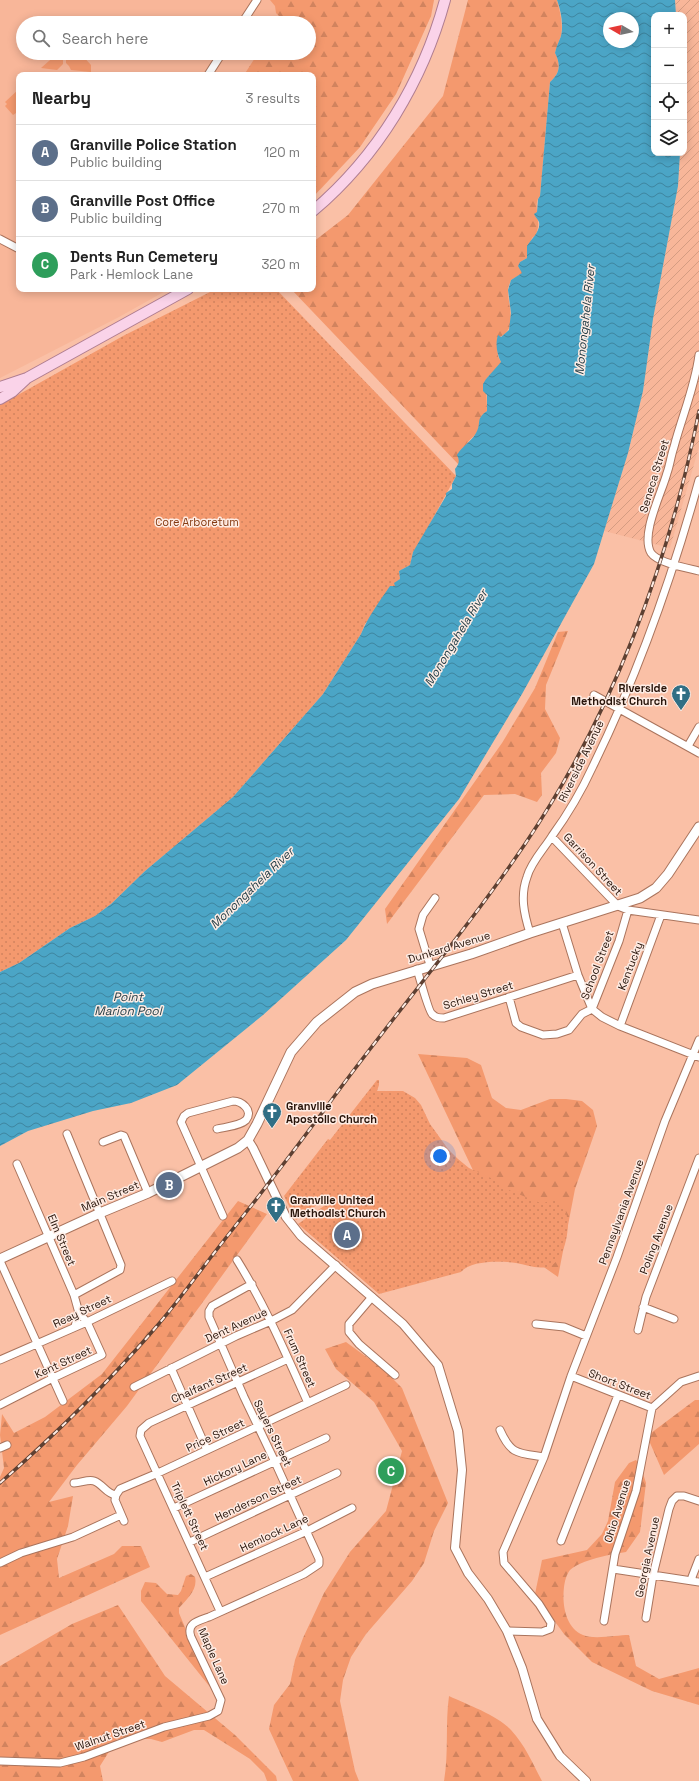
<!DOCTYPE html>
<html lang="en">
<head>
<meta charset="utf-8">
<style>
  :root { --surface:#fff; --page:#f6f6f6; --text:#222; --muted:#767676; --line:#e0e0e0; --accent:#0b8043 }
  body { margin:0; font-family:"Space Grotesk",sans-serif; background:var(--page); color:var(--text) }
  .controls { position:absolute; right:12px; top:12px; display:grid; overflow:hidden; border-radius:8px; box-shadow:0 2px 10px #0003 }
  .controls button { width:36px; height:36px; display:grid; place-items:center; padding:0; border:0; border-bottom:1px solid var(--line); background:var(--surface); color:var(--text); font:20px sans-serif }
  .compass { position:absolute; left:603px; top:12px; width:36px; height:36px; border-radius:50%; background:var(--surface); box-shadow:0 2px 10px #0003; rotate:279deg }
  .you { position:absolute; left:440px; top:1156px; width:14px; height:14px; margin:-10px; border:3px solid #fff; border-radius:50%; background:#1a73e8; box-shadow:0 0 0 6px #1a73e833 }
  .badge { display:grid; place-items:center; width:26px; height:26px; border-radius:50%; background:var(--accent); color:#fff; font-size:13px; font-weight:700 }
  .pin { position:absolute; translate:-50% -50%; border:2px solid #fff; box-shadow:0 1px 4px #0006 }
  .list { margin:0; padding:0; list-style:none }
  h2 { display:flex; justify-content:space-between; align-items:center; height:52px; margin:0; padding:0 16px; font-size:17px }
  h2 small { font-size:13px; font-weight:400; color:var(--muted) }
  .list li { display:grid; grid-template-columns:26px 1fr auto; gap:12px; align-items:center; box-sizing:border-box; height:56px; padding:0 16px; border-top:1px solid var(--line) }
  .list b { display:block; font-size:15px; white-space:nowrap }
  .list p { margin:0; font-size:13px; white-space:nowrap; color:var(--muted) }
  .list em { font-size:13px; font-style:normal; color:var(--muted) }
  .icon { flex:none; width:22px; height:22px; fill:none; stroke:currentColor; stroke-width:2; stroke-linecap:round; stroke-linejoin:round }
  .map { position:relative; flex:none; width:699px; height:1781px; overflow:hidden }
  .search { position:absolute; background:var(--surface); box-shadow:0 2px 10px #0003; left:16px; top:16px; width:300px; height:44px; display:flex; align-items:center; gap:10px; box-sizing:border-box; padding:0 14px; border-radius:22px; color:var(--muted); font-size:15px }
  .panel { position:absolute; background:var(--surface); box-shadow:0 2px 10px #0003; left:16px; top:72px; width:300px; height:220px; border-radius:8px }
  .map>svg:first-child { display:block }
</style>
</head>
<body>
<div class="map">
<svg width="699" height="1781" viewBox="0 0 699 1781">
  <defs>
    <pattern id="industrial-furrows" width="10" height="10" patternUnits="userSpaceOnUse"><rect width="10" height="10" fill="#f8b699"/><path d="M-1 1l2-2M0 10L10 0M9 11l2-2" fill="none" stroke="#d59c82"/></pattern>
    <pattern id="forest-firs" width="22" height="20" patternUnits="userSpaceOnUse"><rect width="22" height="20" fill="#f4996e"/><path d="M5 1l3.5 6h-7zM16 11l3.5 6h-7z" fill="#d1835e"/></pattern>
    <pattern id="park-dots" width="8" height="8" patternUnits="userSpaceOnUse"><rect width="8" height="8" fill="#f4996e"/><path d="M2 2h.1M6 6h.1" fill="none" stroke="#d1835e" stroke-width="1.8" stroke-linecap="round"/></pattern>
    <pattern id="water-waves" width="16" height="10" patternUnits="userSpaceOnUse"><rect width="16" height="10" fill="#4ba5c6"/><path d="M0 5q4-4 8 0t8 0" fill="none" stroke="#3e859f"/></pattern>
  </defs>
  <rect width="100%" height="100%" fill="#fac0a6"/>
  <!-- built -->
  <path fill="#f8b699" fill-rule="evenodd" d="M 0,0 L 434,0 L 431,16 L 396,94 L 360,147 L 322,188 L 313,195 L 313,75 L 19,75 L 19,289 L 169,289 L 119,317 L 0,378 ZM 23,23 L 309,23 L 309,53 L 23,53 Z"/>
  <!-- industrial -->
  <path fill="url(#industrial-furrows)" d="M 675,0 L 699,0 L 699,447 L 670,548 L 604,531 L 628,453 L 643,391 L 653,319 L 678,186 L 680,153 L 684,153 L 684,15 L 676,15 Z"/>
  <!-- grass -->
  <path fill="#f4996e" d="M 58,53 L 63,53 L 63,64 L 57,70 L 41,68 Z
    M 66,53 L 80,53 L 91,65 L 91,72 L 71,70 L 69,66 L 66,63 Z
    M 19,89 L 19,111 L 13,115 L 5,106 L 7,104 L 5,102 Z"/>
  <!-- forest -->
  <path fill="url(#forest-firs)" d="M 270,0 L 434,0 L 431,16 L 396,94 L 360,147 L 313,197 L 313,75 L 244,75 L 258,53 L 309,53 L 309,23 L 277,23 L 280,17 L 276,13 L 275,6 Z
    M 468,0 L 557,0 C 560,11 565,30 559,41 C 558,45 556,48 555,53 C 561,65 560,73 550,82 L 540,196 C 534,202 538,213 538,222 C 539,226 537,231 536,235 L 532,238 L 527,258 L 520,262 L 523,273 L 511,280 C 510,283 508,286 508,289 C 507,304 520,331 497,338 L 498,356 L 501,362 L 500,366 L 486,379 L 487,411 C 477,418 481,424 477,432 C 475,436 471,438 468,442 C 463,447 460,458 459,465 L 291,289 L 313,289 L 313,242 L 348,215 L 443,96 Z
    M 568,631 L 546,685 L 545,709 L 560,738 L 556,753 L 541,773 L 542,795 L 537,802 L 515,794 L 484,795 L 387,924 L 385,909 L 502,743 L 535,688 L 558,632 Z
    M 418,1054 L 467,1058 L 481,1065 L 492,1098 L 506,1108 L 521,1110 L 550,1099 L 566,1099 L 582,1101 L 593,1110 L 597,1126 L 575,1189 L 558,1277 L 528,1256 L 497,1221 Z
    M 238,1201 L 267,1214 L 127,1406 L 77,1465 L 49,1502 L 73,1496 L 68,1526 L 57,1559 L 59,1578 L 114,1554 L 122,1546 L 141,1546 L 150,1567 L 0,1635 L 0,1477 L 4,1468 L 0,1435 L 2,1414 L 14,1433 L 45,1417 L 102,1374 Z
    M 346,1342 L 383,1369 L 402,1388 L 448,1503 L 434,1531 L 424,1563 L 412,1581 L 366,1634 L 351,1657 L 343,1680 L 340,1701 L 355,1771 L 359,1781 L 293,1781 L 269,1729 L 274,1705 L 290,1684 L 295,1660 L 303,1638 L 324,1593 L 350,1552 L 386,1511 L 402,1451 L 374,1402 L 336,1369 L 325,1349 Z
    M 695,1400 L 699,1400 L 699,1444 L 664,1475 L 647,1436 Z
    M 636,1460 L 641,1467 L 646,1483 L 640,1532 L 626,1552 C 611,1554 581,1560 570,1570 C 566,1575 565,1581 564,1587 C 562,1604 565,1627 583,1635 C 594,1640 617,1635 629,1635 L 636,1666 L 659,1679 L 699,1668 L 699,1705 L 652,1691 L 592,1662 L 564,1634 L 535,1594 L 542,1560 L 587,1550 L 602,1534 L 608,1521 L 615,1482 L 629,1463 Z
    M 191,1574 L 195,1577 C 198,1590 187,1599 179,1608 L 179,1613 L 210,1687 L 141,1601 L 141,1591 L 145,1582 L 156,1583 L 167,1594 L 178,1595 L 181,1591 L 186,1576 Z
    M 118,1605 L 165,1676 L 235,1735 L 276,1776 L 277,1781 L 267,1781 L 264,1773 L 250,1759 L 204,1730 L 194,1730 L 162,1742 L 151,1739 L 117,1739 L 100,1766 L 103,1781 L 0,1781 L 0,1666 L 72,1624 Z
    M 449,1696 C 468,1705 497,1715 511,1730 C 525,1745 533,1764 542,1781 L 444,1781 C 449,1753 445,1724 449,1696 Z"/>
  <!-- park -->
  <path fill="url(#park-dots)" d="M 216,289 L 276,289 L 456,476 L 420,542 L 413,552 L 410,565 L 399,571 L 400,579 L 365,624 L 361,634 L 323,694 L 233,797 L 145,871 L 111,904 L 95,916 L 70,928 L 19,963 L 0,972 L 0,405 L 123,336 Z
    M 377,1080 L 379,1080 L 379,1085 L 377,1091 L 403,1091 L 415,1098 L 421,1105 L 430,1124 L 448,1149 L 458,1159 L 469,1168 L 493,1179 L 511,1191 L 538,1202 L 543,1203 L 553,1200 C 577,1204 568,1256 552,1265 C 540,1271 528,1265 516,1263 C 501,1261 471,1260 461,1272 L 379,1294 L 298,1224 L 324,1206 L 321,1202 L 296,1220 L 284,1196 L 328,1139 L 330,1140 Z"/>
  <!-- water -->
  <path fill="url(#water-waves)" fill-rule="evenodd" d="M 557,0 L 675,0 L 676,15 L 654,15 L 654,153 L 680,153 L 678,186 L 653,319 L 643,391 L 628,453 L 594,564 L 522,694 L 459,799 L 346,940 L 263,1015 L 177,1085 L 131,1103 L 93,1111 L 28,1131 L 0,1146 L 0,972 L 19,963 L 70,928 L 95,916 L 111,904 L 145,871 L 233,797 L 323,694 L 361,634 C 368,617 379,602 390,586 L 395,586 L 394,583 L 400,579 L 399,571 L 410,565 L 413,552 L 446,496 L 446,493 L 452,489 L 452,484 L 456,476 L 455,469 C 459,464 460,461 457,455 C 462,446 471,442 476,433 C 482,423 475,419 487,411 L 487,395 L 483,391 L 483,384 L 486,379 L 501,362 C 497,354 495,344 498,335 L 501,337 L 509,330 L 511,313 L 508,290 L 511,280 L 522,273 L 518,266 L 520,262 L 527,258 L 527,246 C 531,239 541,231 539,222 C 538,219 535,217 534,214 L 537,212 L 538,199 L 540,196 L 550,82 C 560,73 561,65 555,53 C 556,48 557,46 559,41 C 565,30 561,11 557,0 ZM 609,18 L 633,18 L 633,42 L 609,42 Z"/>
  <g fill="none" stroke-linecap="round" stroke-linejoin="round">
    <defs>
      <path id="minor" d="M 242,23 L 257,0
        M 208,75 L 222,53
        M 0,239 L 19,249
        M 699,355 C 695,387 682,416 674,447 C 671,455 670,465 667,473 C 662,492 640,535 651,553 C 658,563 687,568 699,571
        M 594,695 L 699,753
        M 688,746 L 699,727
        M 552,837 L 618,906 L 628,910 L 699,920
        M 562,923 L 578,975 L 592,1009 L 602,1017 L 620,1026 L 699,1057
        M 530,933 C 524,914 520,896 527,877 C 531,862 544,849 552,836 C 568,814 582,790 593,766 C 638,674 672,578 699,480
        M 430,965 L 419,929 L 423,915 L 435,898
        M 417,969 C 419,976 429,1012 432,1014 C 436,1018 439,1018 444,1018 L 578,975
        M 509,997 L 516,1023 L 521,1027 L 543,1035 L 557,1034 L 569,1030 L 582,1014 L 592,1009 L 619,941 L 628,910
        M 620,1026 L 661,915
        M 217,1129 C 225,1127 240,1126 246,1120 C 254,1110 241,1101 233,1101 L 188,1113 L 184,1116 L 181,1122 L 223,1216
        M 67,1134 L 121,1265 L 120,1270 L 74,1295
        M 103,1142 L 121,1135 L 124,1136 L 148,1193
        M 17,1164 L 74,1295 L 79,1313 L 75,1326
        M 237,1260 C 265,1305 286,1354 308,1403
        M 0,1261 L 63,1401
        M 372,1297 L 349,1324 L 349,1332 L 359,1344 L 395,1375
        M 643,1307 L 674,1319
        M 536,1324 L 564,1327 L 586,1336
        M 638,1330 L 646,1297 L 699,1158
        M 0,1360 L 87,1322 L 172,1281
        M 171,1368 L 207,1450
        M 571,1376 L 652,1408 L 681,1382 L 699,1376
        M 134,1387 L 236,1336 L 271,1321 L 292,1310 L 336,1265
        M 0,1405 L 53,1378 L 102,1355 L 87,1322 L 79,1313
        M 500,1430 C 511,1455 518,1453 544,1457
        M 0,1448 L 7,1445
        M 74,1483 C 81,1483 88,1479 94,1481 C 103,1484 106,1494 116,1495
        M 174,1508 L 326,1438
        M 124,1521 L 115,1500 L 116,1495 L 120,1489 L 158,1473 L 346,1385
        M 561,1541 L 618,1395
        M 190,1542 L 337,1473
        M 0,1563 L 21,1553 L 73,1537 L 121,1515
        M 613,1569 L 699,1582
        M 205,1577 L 307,1531 L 352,1508
        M 693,1581 L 692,1577 L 699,1559
        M 220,1611 L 140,1436 L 141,1430 L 149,1423 L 288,1359
        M 646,1618 L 653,1575 L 669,1509 L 672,1501 L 677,1496 L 684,1496 L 699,1501
        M 604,1621 L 615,1554 L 636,1491 L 652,1408
        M 507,1631 L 542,1632 L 550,1629 L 551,1623 L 539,1604 L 504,1563 L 503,1552 L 544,1457 L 571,1376 L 617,1257 L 665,1121 L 699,1040
        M 0,1761 L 60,1763 L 84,1757 L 164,1727 L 209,1716 L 218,1711 L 221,1700 L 191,1637 C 186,1623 198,1621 209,1617 L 304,1574 L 319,1564 L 319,1559 L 275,1462 L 244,1397 L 209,1317 L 209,1311 L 212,1306 L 252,1284"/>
      <path id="tertiary" d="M 248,1140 L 253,1148 L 286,1217 L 301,1236 L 403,1324 L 438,1365 L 458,1431 L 462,1470 L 455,1548 L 468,1573 L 488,1599 L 507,1631 L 522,1668 L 537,1719 L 560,1756 L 586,1781"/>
      <path id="secondary" d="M 0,1259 L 100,1213 L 148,1193 L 238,1148 L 248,1140 L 257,1124 L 291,1052 L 317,1022 L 355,992 L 372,984 L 471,954 L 530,933 L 640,898 L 656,888 L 668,874 L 699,827"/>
      <path id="primary" d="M 313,211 C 378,156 423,81 445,0
        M 0,387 L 27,378 L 188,289
        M 0,399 L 12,392 L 26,379"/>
    </defs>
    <!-- minor casing -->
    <use href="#minor" stroke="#aa745d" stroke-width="9"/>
    <!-- tertiary casing -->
    <use href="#tertiary" stroke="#aa745d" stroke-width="10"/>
    <!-- secondary casing -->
    <use href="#secondary" stroke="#aa745d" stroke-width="11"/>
    <!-- primary casing -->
    <use href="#primary" stroke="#af7d91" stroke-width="12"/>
    <!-- minor -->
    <use href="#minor" stroke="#fff" stroke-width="7"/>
    <!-- tertiary -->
    <use href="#tertiary" stroke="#fff" stroke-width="8"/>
    <!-- secondary -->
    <use href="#secondary" stroke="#fff" stroke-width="9"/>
    <!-- primary -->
    <use href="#primary" stroke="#fad3e9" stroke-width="10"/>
    <defs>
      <path id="rail" d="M 0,1483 C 56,1434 108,1383 157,1326 C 181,1298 202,1268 225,1239 C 263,1191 300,1143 336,1094 C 398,1010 466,931 525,844 C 612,715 669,564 699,411"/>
    </defs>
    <!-- rail casing -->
    <use href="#rail" stroke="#5e4032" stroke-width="3.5"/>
    <!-- rail -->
    <use href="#rail" stroke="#feece4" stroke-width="2" stroke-dasharray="6" stroke-linecap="butt"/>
  </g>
  <!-- icons -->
  <defs>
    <symbol id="church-pin" viewBox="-11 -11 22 30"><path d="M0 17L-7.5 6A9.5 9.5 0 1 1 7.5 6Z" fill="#316f85" stroke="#feece4"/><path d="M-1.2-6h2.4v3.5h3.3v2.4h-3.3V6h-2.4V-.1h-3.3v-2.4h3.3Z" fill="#fff"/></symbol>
  </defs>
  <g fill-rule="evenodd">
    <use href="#church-pin" x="670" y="683" width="22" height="30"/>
    <use href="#church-pin" x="261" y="1101" width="22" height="30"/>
    <use href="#church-pin" x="265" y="1195" width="22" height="30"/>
  </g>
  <g text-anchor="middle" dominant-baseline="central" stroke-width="3" stroke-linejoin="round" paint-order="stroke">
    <!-- street labels -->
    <g font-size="11" fill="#28140a" stroke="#feece4">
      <text transform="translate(654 476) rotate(-73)">Seneca Street</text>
      <text transform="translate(581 761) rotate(-64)">Riverside Avenue</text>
      <text transform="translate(593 864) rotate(47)">Garrison Street</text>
      <text transform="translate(449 947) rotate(-17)">Dunkard Avenue</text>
      <text transform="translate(597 965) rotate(-69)">School Street</text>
      <text transform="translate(630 966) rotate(-69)">Kentucky</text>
      <text transform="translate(478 995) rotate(-17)">Schley Street</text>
      <text transform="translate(110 1196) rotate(-23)">Main Street</text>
      <text transform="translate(621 1212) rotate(-70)">Pennsylvania Avenue</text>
      <text transform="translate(656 1239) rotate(-69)">Poling Avenue</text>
      <text transform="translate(62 1240) rotate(67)">Elm Street</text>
      <text transform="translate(82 1311) rotate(-25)">Reay Street</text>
      <text transform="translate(236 1325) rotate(-25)">Dent Avenue</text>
      <text transform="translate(300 1358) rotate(66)">Frum Street</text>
      <text transform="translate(63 1362) rotate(-25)">Kent Street</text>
      <text transform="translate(209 1383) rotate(-24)">Chalfant Street</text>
      <text transform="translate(620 1384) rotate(21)">Short Street</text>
      <text transform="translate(273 1433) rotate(64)">Sayers Street</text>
      <text transform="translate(215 1435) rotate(-25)">Price Street</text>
      <text transform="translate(235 1468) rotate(-25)">Hickory Lane</text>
      <text transform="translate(258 1498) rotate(-25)">Henderson Street</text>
      <text transform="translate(617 1511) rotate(-73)">Ohio Avenue</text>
      <text transform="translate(190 1516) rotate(65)">Triplett Street</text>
      <text transform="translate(274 1533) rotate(-25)">Hemlock Lane</text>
      <text transform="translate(647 1557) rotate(-78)">Georgia Avenue</text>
      <text transform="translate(214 1656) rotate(66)">Maple Lane</text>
      <text transform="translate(110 1735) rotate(-19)">Walnut Street</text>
    </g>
    <!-- park labels -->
    <g font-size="11" fill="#863a11" stroke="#feece4">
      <text x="197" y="522">Core Arboretum</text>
    </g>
    <!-- poi labels -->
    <g font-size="11" font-weight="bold" fill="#28140a" stroke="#feece4" text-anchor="start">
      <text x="667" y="688" text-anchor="end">Riverside<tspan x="667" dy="13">Methodist Church</tspan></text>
      <text x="286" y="1106">Granville<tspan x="286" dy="13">Apostolic Church</tspan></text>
      <text x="290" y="1200">Granville United<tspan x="290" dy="13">Methodist Church</tspan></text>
    </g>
    <!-- water labels -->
    <g font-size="12" font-style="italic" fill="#1d3943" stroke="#feece4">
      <text transform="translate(585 320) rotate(-84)">Monongahela River</text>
      <text transform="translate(456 638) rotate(-59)">Monongahela River</text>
      <text transform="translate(252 888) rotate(-44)">Monongahela River</text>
      <text x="128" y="997">Point<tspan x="128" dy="14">Marion Pool</tspan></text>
    </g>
  </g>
</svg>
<div class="controls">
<button>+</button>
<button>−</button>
<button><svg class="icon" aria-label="locate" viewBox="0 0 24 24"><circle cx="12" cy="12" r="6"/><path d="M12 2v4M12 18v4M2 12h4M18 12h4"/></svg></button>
<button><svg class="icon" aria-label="layers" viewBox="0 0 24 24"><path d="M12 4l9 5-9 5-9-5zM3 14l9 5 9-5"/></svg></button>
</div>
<svg class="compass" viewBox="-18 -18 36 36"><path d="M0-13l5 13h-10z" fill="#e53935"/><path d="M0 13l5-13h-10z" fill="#767676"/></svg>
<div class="you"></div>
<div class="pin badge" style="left:347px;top:1235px;background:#5c6f8a">A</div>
<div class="pin badge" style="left:169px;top:1185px;background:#5c6f8a">B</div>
<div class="pin badge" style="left:391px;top:1471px;background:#2e9e5b">C</div>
<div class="search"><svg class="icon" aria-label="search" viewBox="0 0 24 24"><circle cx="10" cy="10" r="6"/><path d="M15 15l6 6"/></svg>Search here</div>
<section class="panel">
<h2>Nearby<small>3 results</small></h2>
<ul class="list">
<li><span class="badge" style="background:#5c6f8a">A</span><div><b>Granville Police Station</b><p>Public building</p></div><em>120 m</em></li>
<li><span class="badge" style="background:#5c6f8a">B</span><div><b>Granville Post Office</b><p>Public building</p></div><em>270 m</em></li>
<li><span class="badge" style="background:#2e9e5b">C</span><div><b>Dents Run Cemetery</b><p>Park · Hemlock Lane</p></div><em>320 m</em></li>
</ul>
</section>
</div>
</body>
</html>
